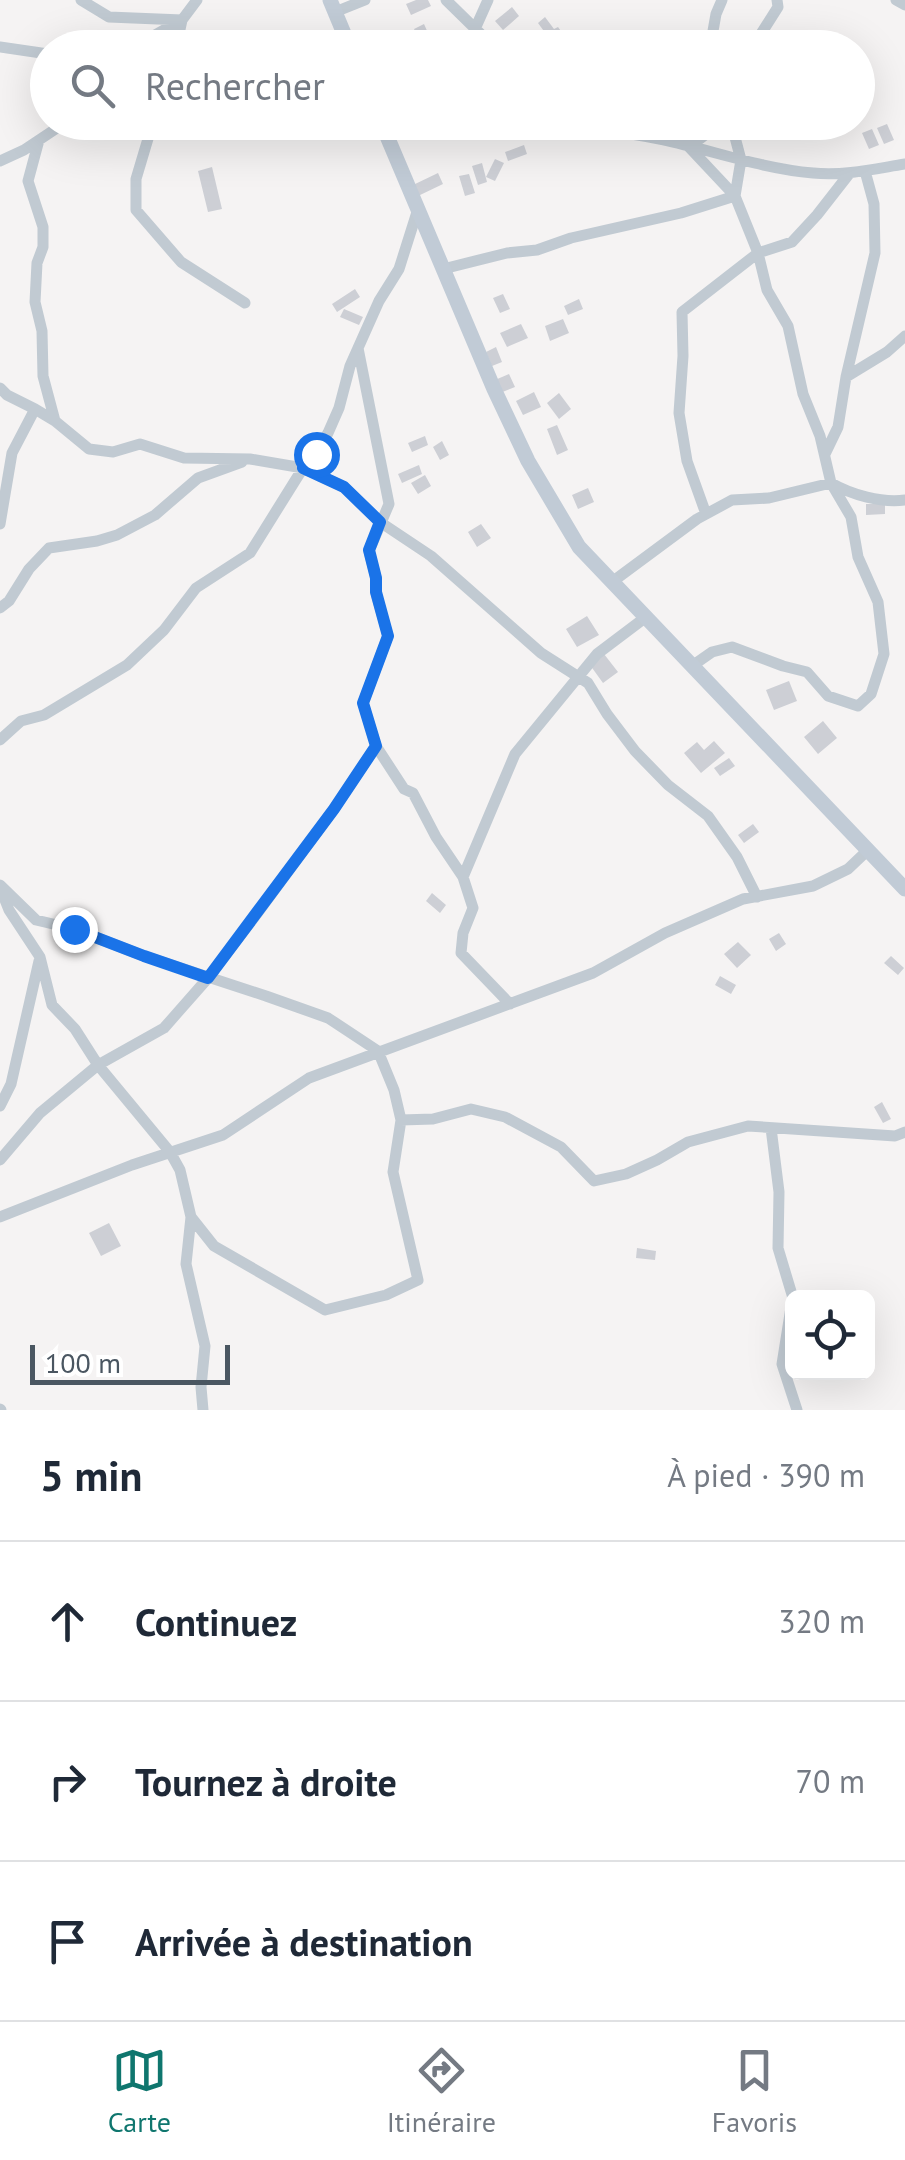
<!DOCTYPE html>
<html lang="fr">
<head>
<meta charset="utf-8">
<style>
  :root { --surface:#fff; --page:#f2f2f3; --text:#1f2937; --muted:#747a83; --line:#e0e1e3; --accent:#0f766e }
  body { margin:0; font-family:"PT Sans",sans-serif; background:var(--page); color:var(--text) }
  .controls { position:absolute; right:30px; bottom:30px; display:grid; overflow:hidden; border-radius:15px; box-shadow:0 10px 40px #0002 }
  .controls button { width:90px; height:90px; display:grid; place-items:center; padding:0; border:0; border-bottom:2px solid var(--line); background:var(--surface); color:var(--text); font:50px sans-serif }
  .scale { position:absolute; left:30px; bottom:25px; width:200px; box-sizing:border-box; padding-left:10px; border:5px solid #4a5661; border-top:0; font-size:28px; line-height:35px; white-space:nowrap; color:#4a5661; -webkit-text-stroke:8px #fff; paint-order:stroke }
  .stop { position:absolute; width:30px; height:30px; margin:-22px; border:8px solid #1a73e8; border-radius:50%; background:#fff }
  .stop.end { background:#1a73e8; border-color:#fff; box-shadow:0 2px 10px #0008 }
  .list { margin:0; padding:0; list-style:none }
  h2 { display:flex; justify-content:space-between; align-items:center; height:130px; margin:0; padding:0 40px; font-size:42px }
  h2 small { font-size:32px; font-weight:400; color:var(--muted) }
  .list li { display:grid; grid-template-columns:65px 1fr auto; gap:30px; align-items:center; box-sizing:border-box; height:160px; padding:0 40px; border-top:2px solid var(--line) }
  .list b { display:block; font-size:38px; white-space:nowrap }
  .list em { font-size:32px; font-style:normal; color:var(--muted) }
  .icon { flex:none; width:55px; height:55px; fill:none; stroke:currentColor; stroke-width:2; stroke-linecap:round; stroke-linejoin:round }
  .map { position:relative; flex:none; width:905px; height:1410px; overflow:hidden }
  .search { position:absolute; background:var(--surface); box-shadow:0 10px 40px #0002; left:30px; right:30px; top:30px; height:110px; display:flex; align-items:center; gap:25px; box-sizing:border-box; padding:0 35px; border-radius:55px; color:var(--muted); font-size:38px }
  .sheet { height:610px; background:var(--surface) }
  nav { display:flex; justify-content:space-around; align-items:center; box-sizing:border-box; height:140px; border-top:2px solid var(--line); background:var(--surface); font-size:28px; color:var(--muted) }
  nav a { display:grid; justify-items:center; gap:5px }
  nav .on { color:var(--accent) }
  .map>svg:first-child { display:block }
</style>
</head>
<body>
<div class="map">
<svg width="905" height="1410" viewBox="0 0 905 1410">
  <rect width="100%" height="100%" fill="#f5f3f3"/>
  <!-- building -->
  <path fill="#cdcfd5" d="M 416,0 L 428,0 L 431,6 L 411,15 L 406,4 Z
    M 512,7 L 519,16 L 503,30 L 495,21 Z
    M 545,17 L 554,29 L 558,27 L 566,38 L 559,43 L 550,31 L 546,34 L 538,23 Z
    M 424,24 L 433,44 L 422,48 L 414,29 Z
    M 455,31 L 463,40 L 455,48 L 438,48 Z
    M 887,124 L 894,140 L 884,144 L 877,128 Z
    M 872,129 L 879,145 L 869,149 L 862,133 Z
    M 524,145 L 527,154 L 508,161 L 505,152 Z
    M 495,159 L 504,163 L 495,181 L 486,177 Z
    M 482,163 L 487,182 L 478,185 L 472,166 Z
    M 212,167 L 222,209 L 208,212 L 198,171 Z
    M 438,173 L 443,184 L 418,196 L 413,185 Z
    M 469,174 L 475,193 L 465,196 L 459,176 Z
    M 355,289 L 360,297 L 337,312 L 332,304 Z
    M 503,294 L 510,309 L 500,313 L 493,298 Z
    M 579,299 L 583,309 L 568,315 L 564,306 Z
    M 344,309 L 363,317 L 359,325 L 340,317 Z
    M 563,319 L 569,333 L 550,341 L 545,326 Z
    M 521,324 L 528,338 L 507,347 L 500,333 Z
    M 496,347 L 502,362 L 492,366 L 486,352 Z
    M 509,374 L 515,387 L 500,393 L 495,380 Z
    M 534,392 L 541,407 L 523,415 L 516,401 Z
    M 559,393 L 571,409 L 559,419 L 547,403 Z
    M 557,425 L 568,450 L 557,455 L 547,429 Z
    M 425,436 L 428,445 L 412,452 L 408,443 Z
    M 442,441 L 449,455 L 440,460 L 433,447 Z
    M 419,465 L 422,474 L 402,483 L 398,474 Z
    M 425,475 L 431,486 L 418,494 L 411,483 Z
    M 588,488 L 594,502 L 578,509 L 572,495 Z
    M 866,504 L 885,504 L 885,514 L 866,515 Z
    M 481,524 L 491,538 L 477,547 L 468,532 Z
    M 587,616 L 599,635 L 577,647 L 566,629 Z
    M 604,654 L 618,672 L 603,683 L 590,665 Z
    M 789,681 L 797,701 L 774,710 L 766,690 Z
    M 823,721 L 837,738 L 818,754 L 804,737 Z
    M 714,741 L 725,753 L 701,773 L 684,753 L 697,742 L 704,750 Z
    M 729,758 L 735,766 L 720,776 L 714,768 Z
    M 753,824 L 759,832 L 744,843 L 738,835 Z
    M 432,893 L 446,905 L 440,913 L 426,901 Z
    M 779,933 L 786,944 L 776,951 L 769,939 Z
    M 738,942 L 751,955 L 737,968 L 724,954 Z
    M 891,956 L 904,968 L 898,975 L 884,963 Z
    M 720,976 L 736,985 L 731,994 L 715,985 Z
    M 882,1102 L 891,1119 L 883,1123 L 874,1107 Z
    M 109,1223 L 121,1246 L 101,1256 L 89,1233 Z
    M 637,1248 L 656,1251 L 655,1260 L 636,1258 Z"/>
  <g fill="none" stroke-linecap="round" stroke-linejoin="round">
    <!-- minor -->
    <path stroke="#c1cad2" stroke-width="11" d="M 81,0 L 109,17 L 182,20
      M 446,0 L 495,48
      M 896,0 L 905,5
      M 335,12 L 365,0
      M 475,29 L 488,0
      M 0,47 L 48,54
      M 132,48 L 178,22
      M 176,48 L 182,20 L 197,0
      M 710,48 L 716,14 L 722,0
      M 752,48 L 778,7 L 777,0
      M 153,122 L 136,179 L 136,210 L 181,262 L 245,303
      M 547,122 L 555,134 C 573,133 591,131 609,132 C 678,136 744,167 813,173 C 845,176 874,169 905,164
      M 39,140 L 28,181 L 43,227 L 43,247 L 37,263 L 35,302 L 42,331 L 43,376 L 55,421
      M 0,161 L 24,150 L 66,122
      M 443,269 L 507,253 L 537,250 L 571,238 L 681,213 L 735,196 L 689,147 L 722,122
      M 358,348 L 389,504 L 369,551 L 376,578 L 376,593 L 388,636 L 363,703 L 376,746 L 404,789 L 413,793 L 436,837 L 463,877 L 473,908 L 463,933 L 461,953 L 510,1004
      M 846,377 L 887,352 L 905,336
      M 0,388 L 7,395 L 35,409 L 55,421 L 89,449 L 113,452 L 140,444 L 184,458 L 250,459 L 303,468 L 316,455 L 328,433 L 339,408 L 350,366 L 379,301 L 399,269 L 418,209
      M 825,454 L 838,427 L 846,377 L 875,253 L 874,204 L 865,171
      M 706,514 L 687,461 L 679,413 L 683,356 L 682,312 L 758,253 L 792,242 L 817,215 L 849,174
      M 0,524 L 12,453 L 35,409
      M 612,582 L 697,519 L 732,500 L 769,498 L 831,483 C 852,495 881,503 905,500
      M 0,608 L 9,601 L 29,569 L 49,548 L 97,541 L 117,535 L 155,515 L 198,478 L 242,462
      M 692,666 L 712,652 L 732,647 L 783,666 L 807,672 L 828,696 L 858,706 L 871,694 L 884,654 L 878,602 L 858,557 L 851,517 L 831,483 L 820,436 L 803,394 L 788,326 L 767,290 L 758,253 L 735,196 L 741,160 L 731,122
      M 0,740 L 21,721 L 44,715 L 127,665 L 164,630 L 196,588 L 250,553 L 303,468 L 344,487 L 380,522 L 431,556 L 541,653 L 588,683 L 607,714 L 635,751 L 668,785 L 708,816 L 737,857 L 757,897
      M 463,877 L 515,754 L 597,654 L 646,617
      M 0,885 L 36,920 L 74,929 L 144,956 L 266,996 L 328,1018 L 378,1051 L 394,1090 L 401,1120 L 433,1119 L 471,1109 L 505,1117 L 561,1147 L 594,1181 L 626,1174 L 657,1160 L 688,1142 L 748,1126 L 895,1136 L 905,1132
      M 1,890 L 9,910 L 40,957 L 52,1005 L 75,1029 L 98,1065 L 170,1152 L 180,1170 L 191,1217 L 186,1264 L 205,1346 L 201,1387 L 203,1410
      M 0,1106 L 11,1084 L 39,961
      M 771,1128 L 779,1192 L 778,1248 L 793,1298
      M 0,1160 L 40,1113 L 98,1065 L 164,1028 L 208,978 L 259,911 L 334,809 L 376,746
      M 0,1217 L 132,1165 L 223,1135 L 309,1078 L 593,973 L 665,933 L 743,899 L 813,886 L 848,869 L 868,850
      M 191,1217 L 214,1246 L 325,1310 L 386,1295 L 418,1280 L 393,1172 L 401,1120
      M 792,1301 L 782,1364 L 797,1410
      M 0,1409 L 1,1410"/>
    <!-- secondary -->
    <path stroke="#c1cbd6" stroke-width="15" d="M 330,0 L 350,48
      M 381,122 L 494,389 L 528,461 L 579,547 L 905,889"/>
  </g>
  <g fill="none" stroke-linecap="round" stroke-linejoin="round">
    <!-- route -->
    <path stroke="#1a73e8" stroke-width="12" d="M 74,929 L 144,956 L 208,978 L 334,809 L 376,746 L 363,703 L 388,636 L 376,592 L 376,578 L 369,550 L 380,522 L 344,487 L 303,468 L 316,454"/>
  </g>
</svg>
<div class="controls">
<button><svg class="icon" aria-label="locate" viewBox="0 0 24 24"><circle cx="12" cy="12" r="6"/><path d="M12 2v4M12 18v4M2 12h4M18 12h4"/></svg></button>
</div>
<div class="scale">100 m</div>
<div class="stop" style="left:316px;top:454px"></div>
<div class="stop end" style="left:74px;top:929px"></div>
<div class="search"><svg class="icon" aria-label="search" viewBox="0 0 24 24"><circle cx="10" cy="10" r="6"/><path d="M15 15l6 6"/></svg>Rechercher</div>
</div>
<section class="sheet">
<h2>5 min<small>À pied · 390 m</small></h2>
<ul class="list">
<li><svg class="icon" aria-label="ahead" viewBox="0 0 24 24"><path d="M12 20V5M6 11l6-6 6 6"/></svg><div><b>Continuez</b></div><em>320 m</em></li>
<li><svg class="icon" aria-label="right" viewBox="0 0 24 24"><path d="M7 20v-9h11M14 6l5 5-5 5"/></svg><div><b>Tournez à droite</b></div><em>70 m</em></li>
<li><svg class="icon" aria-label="arrive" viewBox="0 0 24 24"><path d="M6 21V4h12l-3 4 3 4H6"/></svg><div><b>Arrivée à destination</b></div></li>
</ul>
</section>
<nav>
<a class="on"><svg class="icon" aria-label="map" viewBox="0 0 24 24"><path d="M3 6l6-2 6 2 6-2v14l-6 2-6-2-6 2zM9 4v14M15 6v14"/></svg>Carte</a>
<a><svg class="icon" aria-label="directions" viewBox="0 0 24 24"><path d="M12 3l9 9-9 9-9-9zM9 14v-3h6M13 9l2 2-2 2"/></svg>Itinéraire</a>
<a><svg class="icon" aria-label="saved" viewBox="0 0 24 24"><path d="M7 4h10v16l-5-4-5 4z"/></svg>Favoris</a>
</nav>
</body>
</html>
